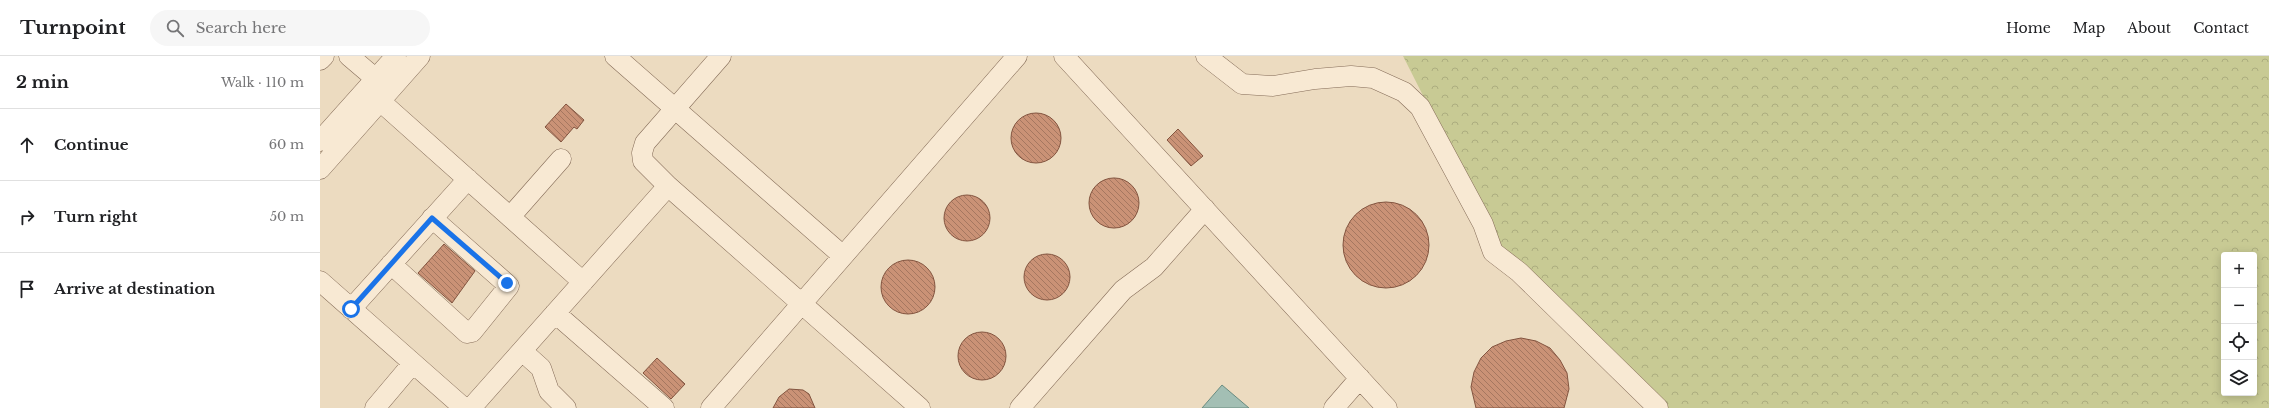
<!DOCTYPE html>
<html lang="en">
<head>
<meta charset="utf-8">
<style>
  :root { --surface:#fff; --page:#f6f6f6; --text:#202124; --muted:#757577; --line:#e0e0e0 }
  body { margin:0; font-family:"Libre Baskerville",serif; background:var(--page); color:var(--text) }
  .controls { position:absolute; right:12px; bottom:12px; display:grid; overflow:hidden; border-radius:4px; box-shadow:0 2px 10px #0003 }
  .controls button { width:36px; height:36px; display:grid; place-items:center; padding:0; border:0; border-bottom:1px solid var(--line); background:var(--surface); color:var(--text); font:20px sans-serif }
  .stop { position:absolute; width:12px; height:12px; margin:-9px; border:3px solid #1a73e8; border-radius:50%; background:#fff }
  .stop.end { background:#1a73e8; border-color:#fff; box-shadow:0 1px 4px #0008 }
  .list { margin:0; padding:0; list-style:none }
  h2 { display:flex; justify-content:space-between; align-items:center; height:52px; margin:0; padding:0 16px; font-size:17px }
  h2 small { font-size:13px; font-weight:400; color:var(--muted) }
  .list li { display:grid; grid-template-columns:26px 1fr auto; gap:12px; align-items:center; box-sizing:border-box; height:72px; padding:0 16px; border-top:1px solid var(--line) }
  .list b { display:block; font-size:15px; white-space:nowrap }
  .list em { font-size:13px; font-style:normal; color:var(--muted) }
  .icon { flex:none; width:22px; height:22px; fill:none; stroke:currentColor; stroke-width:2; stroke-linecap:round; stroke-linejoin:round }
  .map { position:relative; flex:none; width:1949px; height:352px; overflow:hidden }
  header { display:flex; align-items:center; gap:24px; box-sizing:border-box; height:56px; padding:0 20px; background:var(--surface); border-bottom:1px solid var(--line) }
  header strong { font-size:19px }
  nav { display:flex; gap:22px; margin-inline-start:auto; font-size:14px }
  .search { width:280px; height:36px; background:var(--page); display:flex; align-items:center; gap:10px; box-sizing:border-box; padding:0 14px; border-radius:22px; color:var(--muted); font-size:15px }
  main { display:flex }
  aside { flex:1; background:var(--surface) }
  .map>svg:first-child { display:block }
</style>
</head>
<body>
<header>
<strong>Turnpoint</strong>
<div class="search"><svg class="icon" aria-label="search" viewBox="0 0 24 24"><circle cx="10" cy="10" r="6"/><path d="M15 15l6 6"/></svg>Search here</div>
<nav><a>Home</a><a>Map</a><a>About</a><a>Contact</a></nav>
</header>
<main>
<aside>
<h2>2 min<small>Walk · 110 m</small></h2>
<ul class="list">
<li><svg class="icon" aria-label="ahead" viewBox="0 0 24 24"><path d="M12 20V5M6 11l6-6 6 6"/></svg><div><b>Continue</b></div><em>60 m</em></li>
<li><svg class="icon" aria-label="right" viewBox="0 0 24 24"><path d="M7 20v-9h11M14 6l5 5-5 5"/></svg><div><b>Turn right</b></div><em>50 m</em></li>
<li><svg class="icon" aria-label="arrive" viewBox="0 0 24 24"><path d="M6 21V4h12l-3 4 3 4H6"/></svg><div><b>Arrive at destination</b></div></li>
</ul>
</aside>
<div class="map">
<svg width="1949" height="352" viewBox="0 0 1949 352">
  <defs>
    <pattern id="forest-crowns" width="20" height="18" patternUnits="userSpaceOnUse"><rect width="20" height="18" fill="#c8ca94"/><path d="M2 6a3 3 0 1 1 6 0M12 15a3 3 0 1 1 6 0" fill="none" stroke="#acad7f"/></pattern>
    <pattern id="building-back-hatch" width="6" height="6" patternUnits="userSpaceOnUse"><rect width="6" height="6" fill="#ca9276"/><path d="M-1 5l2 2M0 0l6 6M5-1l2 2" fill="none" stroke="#a57760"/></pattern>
  </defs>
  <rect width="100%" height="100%" fill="#ecdbc0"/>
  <!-- forest -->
  <path fill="url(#forest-crowns)" fill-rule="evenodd" d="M 1083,0 L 1949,0 L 1949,352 L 1348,352 L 1179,190 ZM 1904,199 L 1934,199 L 1934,337 L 1904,337 Z"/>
  <!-- water -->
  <path fill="#a3bfb4" stroke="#6a8c81" d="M 902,329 L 929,352 L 882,352 Z"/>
  <!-- building -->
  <path fill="url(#building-back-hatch)" stroke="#83543f" d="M 246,48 L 264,64 L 257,73 L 254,71 L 241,86 L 225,71 Z
    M691 82a25 25 0 1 1 50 0a25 25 0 1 1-50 0Z
    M 858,73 L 883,100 L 871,110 L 847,84 Z
    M769 147a25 25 0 1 1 50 0a25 25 0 1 1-50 0Z
    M624 162a23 23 0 1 1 46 0a23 23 0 1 1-46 0Z
    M1023 189a43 43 0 1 1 86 0a43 43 0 1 1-86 0Z
    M 124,188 L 155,215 L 132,247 L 98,217 Z
    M704 221a23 23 0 1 1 46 0a23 23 0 1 1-46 0Z
    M561 231a27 27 0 1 1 54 0a27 27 0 1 1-54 0Z
    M638 300a24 24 0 1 1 48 0a24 24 0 1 1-48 0Z
    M 1201,282 L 1216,285 L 1230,292 L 1240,304 L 1247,317 L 1249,333 L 1244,352 L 1156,352 L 1151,331 L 1154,316 L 1161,302 L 1172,291 L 1186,285 Z
    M 337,302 L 365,328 L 351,343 L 323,317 Z
    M 469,333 L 483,334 L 489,338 L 495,352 L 453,352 L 459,341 Z"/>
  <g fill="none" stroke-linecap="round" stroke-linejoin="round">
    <defs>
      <path id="minor" d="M 29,0 L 56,23
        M 295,0 L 523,200
        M 401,0 L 325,87 L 322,97 L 323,105 L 348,130 L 600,352
        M 744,0 L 1067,352
        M 886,0 L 922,28 L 953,30 L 995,23 L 1031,20 L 1053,22 L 1084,36 L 1100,51 L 1163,168 L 1173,196 L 1199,216 L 1338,352
        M 0,4 L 4,0
        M 60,45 L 263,226
        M 0,85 L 76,0
        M 0,113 L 100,0
        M 190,161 L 241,103
        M 71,208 L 147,277 L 152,276 L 189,230 L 112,162
        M 0,225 L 144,352
        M 31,253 L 148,123
        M 235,257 L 344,352
        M 202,295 L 221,312 L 229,335 L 246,352
        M 55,352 L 93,307
        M 151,352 L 348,130
        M 391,352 L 697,0
        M 700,352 L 803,234 L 834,211 L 885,153
        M 1014,352 L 1040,322"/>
    </defs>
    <!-- minor casing -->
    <use href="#minor" stroke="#856c58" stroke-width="21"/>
    <!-- minor -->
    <use href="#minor" stroke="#f8e9d3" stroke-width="20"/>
  </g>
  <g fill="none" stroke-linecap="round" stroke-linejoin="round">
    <!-- route -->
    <path stroke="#1a73e8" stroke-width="5" d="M 31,253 L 112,162 L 187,227"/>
  </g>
</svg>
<div class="controls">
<button>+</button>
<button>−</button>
<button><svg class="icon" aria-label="locate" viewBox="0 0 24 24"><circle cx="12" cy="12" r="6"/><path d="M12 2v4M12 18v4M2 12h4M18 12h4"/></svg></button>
<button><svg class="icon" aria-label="layers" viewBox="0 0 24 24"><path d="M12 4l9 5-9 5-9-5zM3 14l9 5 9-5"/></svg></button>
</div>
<div class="stop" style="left:31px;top:253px"></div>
<div class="stop end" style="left:187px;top:227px"></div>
</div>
</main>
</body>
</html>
